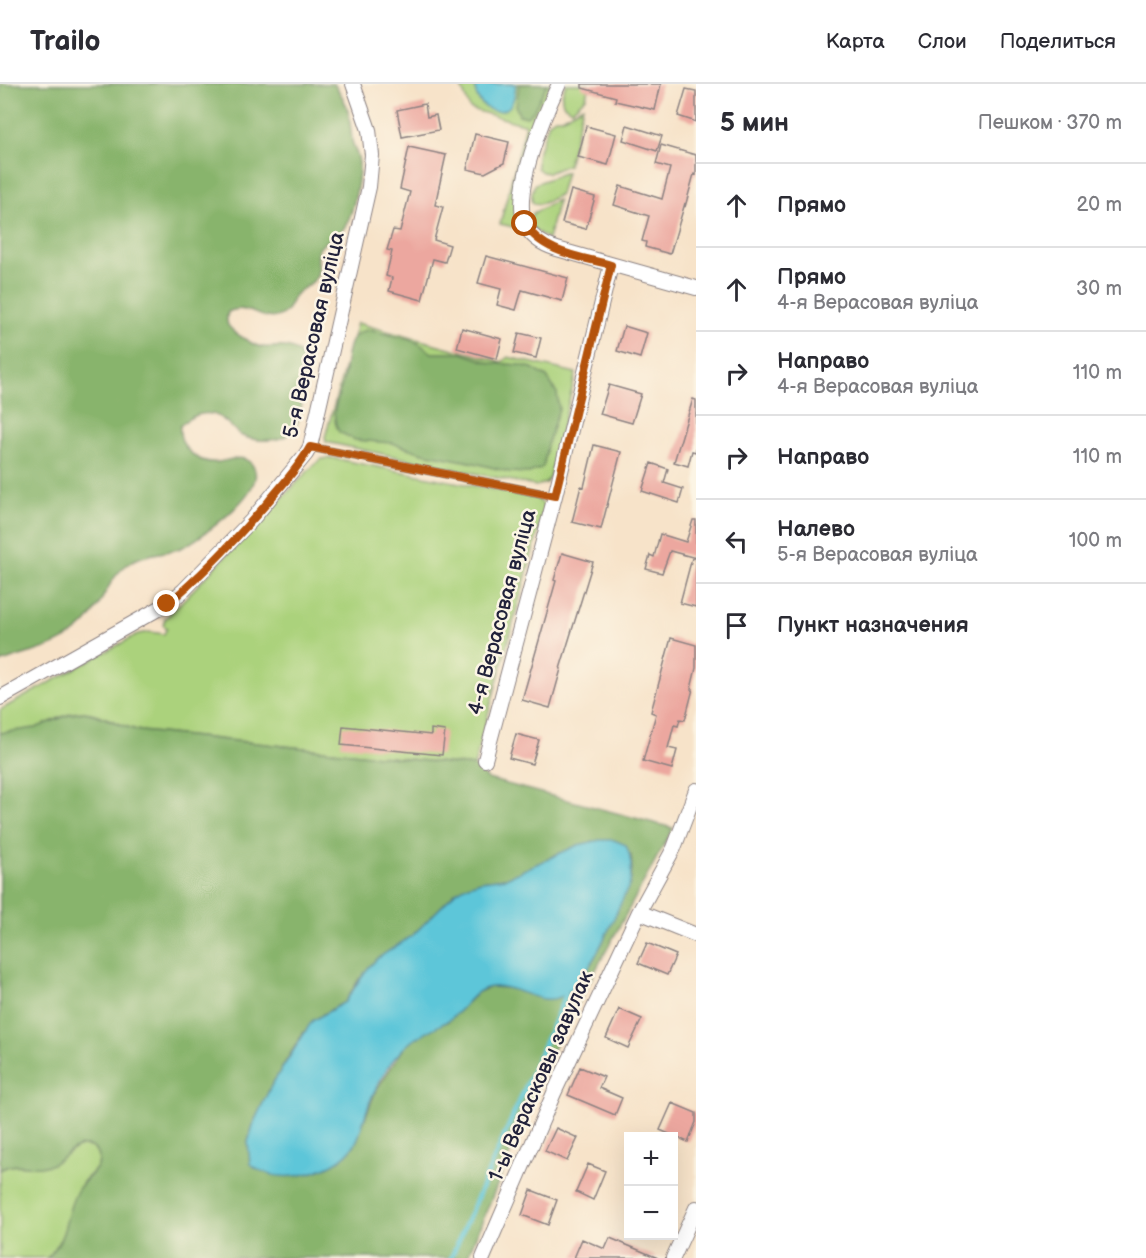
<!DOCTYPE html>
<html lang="ru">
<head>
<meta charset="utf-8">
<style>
  :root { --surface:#fff; --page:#f7f7f7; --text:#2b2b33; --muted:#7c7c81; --line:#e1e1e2 }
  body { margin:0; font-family:"Balsamiq Sans",sans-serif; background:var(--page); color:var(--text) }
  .controls { position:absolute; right:18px; bottom:18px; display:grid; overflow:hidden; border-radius:0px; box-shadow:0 6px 24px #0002 }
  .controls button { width:54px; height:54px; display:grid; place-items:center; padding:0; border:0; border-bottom:2px solid var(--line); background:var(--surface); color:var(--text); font:30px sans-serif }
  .stop { position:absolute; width:18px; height:18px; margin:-14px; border:4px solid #b45309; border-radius:50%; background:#fff }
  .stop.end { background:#b45309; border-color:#fff; box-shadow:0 2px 6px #0008 }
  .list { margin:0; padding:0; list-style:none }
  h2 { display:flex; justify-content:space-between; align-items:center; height:78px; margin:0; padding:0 24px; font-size:26px }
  h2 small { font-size:20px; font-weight:400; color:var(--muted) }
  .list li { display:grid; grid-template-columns:39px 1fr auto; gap:18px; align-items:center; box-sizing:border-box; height:84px; padding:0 24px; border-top:2px solid var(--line) }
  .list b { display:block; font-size:22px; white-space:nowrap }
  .list p { margin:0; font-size:20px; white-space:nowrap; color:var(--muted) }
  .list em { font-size:20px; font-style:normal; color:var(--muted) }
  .icon { flex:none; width:33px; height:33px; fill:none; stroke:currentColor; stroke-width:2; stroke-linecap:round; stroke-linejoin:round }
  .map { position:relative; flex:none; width:696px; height:1174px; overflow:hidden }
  header { display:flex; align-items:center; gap:36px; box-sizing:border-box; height:84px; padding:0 30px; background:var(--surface); border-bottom:2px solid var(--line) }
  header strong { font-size:28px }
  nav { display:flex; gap:33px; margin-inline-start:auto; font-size:21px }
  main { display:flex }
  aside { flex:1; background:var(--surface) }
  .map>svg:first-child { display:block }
</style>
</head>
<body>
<header>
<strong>Trailo</strong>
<nav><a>Карта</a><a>Слои</a><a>Поделиться</a></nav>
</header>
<main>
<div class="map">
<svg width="696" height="1174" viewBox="0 0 696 1174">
  <rect width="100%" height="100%" fill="#fcf5e5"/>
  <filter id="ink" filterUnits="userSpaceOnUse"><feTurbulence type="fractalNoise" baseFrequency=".0167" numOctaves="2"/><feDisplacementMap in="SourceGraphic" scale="12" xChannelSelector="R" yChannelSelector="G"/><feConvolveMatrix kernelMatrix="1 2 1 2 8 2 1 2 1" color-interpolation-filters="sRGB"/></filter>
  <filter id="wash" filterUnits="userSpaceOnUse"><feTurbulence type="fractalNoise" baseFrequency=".008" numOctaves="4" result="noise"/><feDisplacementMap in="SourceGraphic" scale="24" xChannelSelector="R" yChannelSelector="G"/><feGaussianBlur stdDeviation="1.35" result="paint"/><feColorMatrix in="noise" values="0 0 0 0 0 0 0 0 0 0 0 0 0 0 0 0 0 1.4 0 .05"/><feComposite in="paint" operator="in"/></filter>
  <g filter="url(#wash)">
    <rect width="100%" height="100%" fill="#f7e3c9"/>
    <!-- green -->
    <path fill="#abd27c" stroke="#667a5c" stroke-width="1.5" d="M 460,0 L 551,0 L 531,50 L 518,139 L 513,143 L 500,140 L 526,41 L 470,25 Z
      M 566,0 L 589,0 L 586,13 L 572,26 C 558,21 561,11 566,0 Z
      M 583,22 L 568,81 L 548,89 L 542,88 L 537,84 L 537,72 L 549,38 L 555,34 L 562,34 Z
      M 566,88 L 560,110 C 552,114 541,124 532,118 L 532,109 L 535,100 Z
      M 558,116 L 548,155 L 533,145 L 530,133 L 533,129 Z
      M 357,239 L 502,278 L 508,273 L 576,289 L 550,393 L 546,399 L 536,402 L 326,358 L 325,353 Z
      M 332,374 L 536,414 L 543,420 L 544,426 L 474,682 L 141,647 C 121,643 102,628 82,628 C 67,628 52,638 38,644 C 26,648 12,648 0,649 L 0,626 L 138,550 L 150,548 L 164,550 L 167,544 L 163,541 L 165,535 L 315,380 L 322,375 Z
      M 80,1062 C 90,1062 99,1064 99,1076 C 99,1086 88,1091 83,1098 C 69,1124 68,1153 47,1174 L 0,1174 L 0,1086 C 13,1078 23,1083 37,1082 C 54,1081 66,1069 80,1062 Z"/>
    <!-- forest -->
    <path fill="#88b46c" stroke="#556b54" stroke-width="1.5" fill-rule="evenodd" d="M 0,0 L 334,0 C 350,22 349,30 352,56 C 353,63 358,70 359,78 C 360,94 354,126 346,141 C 339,154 325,155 319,165 C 315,174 321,183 317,192 C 313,201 303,203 296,210 C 291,215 291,224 284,229 C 266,244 249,217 228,228 C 227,232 226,237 228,241 C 232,248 254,262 262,263 C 269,264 277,262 285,263 C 310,266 306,292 303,311 C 301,324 301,338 290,349 C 284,354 277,356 269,356 C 261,357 250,355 242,352 C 234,347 229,339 221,334 C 208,325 190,331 180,342 C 178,363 197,380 218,378 C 231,376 247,368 254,384 C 266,408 200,455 181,464 C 164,470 143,469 128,480 C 107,495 103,521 86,539 C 63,564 30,567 0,579 Z
      M 519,0 L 547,0 L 533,28 L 527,33 L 519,31 L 516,23 Z
      M 368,246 L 409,255 L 418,259 L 432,269 L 462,269 L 491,279 L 521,281 L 532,284 L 547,293 L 557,309 L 559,325 L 547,361 L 544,380 L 542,384 L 529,389 L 509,388 L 475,379 L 423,369 L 392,359 L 355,356 L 339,348 C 329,329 338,316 343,297 C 348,278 343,249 368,246 Z
      M 84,628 C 104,631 120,643 141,647 L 474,682 L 488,695 L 673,744 L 555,961 L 467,1174 L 47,1174 C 70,1151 63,1132 77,1107 C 82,1097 97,1089 99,1078 C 100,1072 97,1066 91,1063 C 74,1057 64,1076 50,1081 C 33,1086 16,1076 0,1086 L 0,649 L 35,644 L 71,630 ZM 559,769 L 631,771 L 632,786 L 630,800 L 509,904 L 491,903 L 478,908 L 448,937 L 424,948 L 406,961 L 376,1006 L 355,1060 L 248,1058 L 254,1038 L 271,1002 L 303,949 L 323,930 L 345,918 L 359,895 L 413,851 L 456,808 L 481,797 L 506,794 L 519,789 Z"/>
    <!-- water -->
    <path fill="#5dc6d9" stroke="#40748a" stroke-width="1.5" d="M 476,0 L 516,0 C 515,6 515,13 512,19 C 502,37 471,23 476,0 Z
      M 600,756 L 614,756 L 626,761 C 632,774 632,785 630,800 C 615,829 592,892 566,910 C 542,926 518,900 492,903 C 472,905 465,925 450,935 C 436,945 421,948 407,961 C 390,976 374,1004 367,1026 C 363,1037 361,1050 355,1060 C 343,1079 321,1087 301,1091 C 281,1095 265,1092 250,1080 L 248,1058 L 254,1038 L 271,1002 L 312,937 L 345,918 L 368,884 L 378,874 L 413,851 L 456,808 L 468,801 L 481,797 L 506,794 L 578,761 Z"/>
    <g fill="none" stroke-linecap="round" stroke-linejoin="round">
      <!-- stream -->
      <path stroke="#5dc6d9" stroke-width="4.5" d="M 451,1174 L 566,910"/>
    </g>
    <g id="blocks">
      <!-- building -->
      <path fill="#eca79f" d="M 582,0 L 661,0 L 655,26 L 615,17 L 616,13 L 582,4 Z
        M 686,5 L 696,7 L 696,38 L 678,32 Z
        M 425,20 L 427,33 L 436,31 L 439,46 L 402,53 L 397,26 Z
        M 627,41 L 662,52 L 657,67 L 623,56 Z
        M 586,42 L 616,50 L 608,81 L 578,73 Z
        M 475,50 L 509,58 L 504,79 L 485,89 L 467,85 Z
        M 661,61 L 696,71 L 696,91 L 694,90 L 685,123 L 685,119 L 670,170 L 645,163 L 646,158 L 642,157 L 649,132 L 614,121 L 620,102 L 662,115 L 670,84 L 656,80 Z
        M 409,63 L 446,71 L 435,121 L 443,123 L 434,156 L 450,161 L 445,178 L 433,175 L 422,216 L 389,207 L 392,194 L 386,192 L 392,167 L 387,166 L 393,146 L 400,147 L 410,108 L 400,105 Z
        M 571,106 L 595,113 L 586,145 L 562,139 Z
        M 486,172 L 568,194 L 562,217 L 522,206 L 516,226 L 497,221 L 501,205 L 478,199 Z
        M 624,242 L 647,249 L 640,274 L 617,267 Z
        M 462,244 L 502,255 L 497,275 L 457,264 Z
        M 519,249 L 541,254 L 536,274 L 514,269 Z
        M 609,301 L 641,310 L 632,339 L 600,330 Z
        M 693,315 L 696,316 L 696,368 L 692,367 L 688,382 L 674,378 Z
        M 594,361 L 621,368 L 601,445 L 572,438 L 581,402 L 584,403 Z
        M 651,379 L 668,385 L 664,399 L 683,405 L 679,419 L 642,407 Z
        M 693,436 L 696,436 L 696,474 L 670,467 L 662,489 L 646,485 L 650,471 L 654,473 L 660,450 L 686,458 Z
        M 562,469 L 593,478 L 560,585 L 561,585 L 550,624 L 522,616 L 556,497 L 554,496 Z
        M 692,474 L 696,474 L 696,523 L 680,519 Z
        M 671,554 L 696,561 L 696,584 L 691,605 L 693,605 L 685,636 L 680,635 L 678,642 L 674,641 L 668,664 L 677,666 L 672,685 L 643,677 L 656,630 L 651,628 Z
        M 343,642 L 431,651 L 431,645 L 445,647 L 442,671 L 341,661 Z
        M 516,650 L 539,656 L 532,680 L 509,674 Z
        M 647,859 L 676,871 L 667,891 L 638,879 Z
        M 619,925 L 642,935 L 628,964 L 606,954 Z
        M 580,983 L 604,993 L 599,1004 L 622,1014 L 615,1031 L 568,1011 Z
        M 672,1019 L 696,1029 L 696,1038 L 688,1058 L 660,1046 Z
        M 556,1044 L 578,1054 L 567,1077 L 545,1067 Z
        M 588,1080 L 605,1087 L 593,1116 L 576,1108 Z
        M 531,1106 L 557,1116 L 548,1141 L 522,1131 Z
        M 610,1154 L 658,1174 L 574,1174 L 582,1155 L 605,1165 Z"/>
    </g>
  </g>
  <g filter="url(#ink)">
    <use href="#blocks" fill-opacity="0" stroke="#8c8282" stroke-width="1.5"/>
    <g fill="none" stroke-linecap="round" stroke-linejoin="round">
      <defs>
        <path id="lane" d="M 310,363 L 555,412"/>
        <path id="street" d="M 559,0 C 544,31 512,107 525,140 C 531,154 544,161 557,165 L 696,204
          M 0,614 L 167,520 L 183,507 L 251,437 L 306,370 L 310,363 L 369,103 L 372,71 L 369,46 L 353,0
          M 485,676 L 555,412 L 611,181
          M 639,828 L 696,851
          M 483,1174 L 554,1009 L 639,828 L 674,764 L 696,706
          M 673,1174 L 696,1124"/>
      </defs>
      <!-- lane casing -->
      <use href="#lane" stroke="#8c8282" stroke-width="9"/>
      <!-- street casing -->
      <use href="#street" stroke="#8c8282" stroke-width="16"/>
      <!-- lane -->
      <use href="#lane" stroke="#fff" stroke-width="7"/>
      <!-- street -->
      <use href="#street" stroke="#fff" stroke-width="14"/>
    </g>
  </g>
  <g fill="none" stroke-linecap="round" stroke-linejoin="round" filter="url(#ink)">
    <!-- route -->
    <path stroke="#b45309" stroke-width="8" d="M 167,520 C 204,490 237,454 268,418 C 283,400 299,383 310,363 L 555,412 L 611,181 C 582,173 542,169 525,140"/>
  </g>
  <g text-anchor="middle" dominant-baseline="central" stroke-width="5" stroke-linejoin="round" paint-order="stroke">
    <!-- street labels -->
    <g font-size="21" fill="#22223b" stroke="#fcf5e5">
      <text transform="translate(314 251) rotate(-77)">5-я Верасовая вуліца</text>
      <text transform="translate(502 528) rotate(-75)">4-я Верасовая вуліца</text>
      <text transform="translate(541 992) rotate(-66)">1-ы Верасковы завулак</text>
    </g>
  </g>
</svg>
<div class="controls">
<button>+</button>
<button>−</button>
</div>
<div class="stop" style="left:525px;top:140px"></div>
<div class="stop end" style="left:167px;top:520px"></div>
</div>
<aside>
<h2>5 мин<small>Пешком · 370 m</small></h2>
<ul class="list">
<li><svg class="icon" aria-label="ahead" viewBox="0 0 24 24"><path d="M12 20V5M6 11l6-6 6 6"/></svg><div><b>Прямо</b></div><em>20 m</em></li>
<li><svg class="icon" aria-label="ahead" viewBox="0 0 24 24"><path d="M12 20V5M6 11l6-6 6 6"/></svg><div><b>Прямо</b><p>4-я Верасовая вуліца</p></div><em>30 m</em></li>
<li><svg class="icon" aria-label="right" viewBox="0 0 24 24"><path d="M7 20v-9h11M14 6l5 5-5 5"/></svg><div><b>Направо</b><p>4-я Верасовая вуліца</p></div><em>110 m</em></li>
<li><svg class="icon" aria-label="right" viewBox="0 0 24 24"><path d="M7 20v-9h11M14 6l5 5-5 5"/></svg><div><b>Направо</b></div><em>110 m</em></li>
<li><svg class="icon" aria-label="left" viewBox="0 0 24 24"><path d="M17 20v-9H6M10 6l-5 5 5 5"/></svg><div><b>Налево</b><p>5-я Верасовая вуліца</p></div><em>100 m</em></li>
<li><svg class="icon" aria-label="arrive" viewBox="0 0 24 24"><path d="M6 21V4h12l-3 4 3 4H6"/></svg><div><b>Пункт назначения</b></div></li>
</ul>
</aside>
</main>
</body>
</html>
